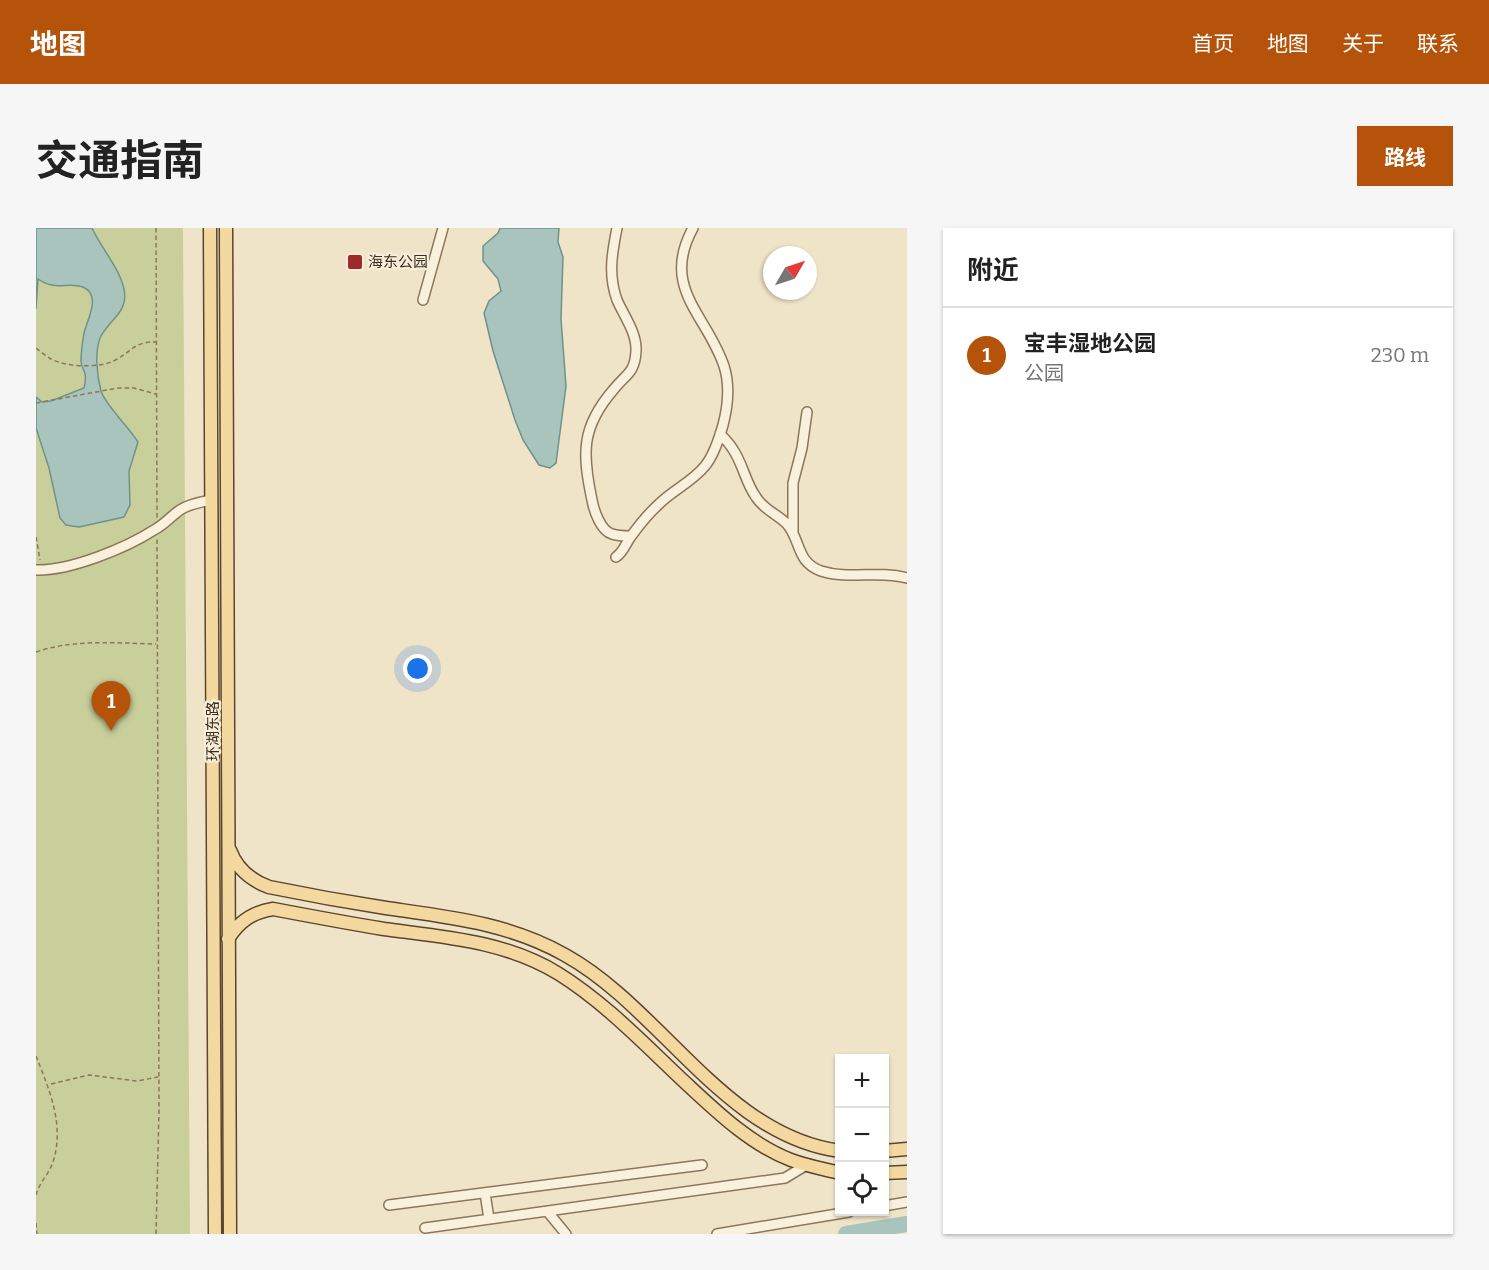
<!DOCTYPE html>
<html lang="zh">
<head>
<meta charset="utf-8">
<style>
  :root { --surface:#fff; --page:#f6f6f6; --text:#222; --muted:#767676; --line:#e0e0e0; --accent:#b45309 }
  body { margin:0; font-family:Bitter,"Noto Sans SC",serif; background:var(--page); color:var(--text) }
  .controls { position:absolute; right:18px; bottom:18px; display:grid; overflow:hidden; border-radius:0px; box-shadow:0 2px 4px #0004 }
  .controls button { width:54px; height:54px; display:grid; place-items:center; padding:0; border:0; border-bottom:2px solid var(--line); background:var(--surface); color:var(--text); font:30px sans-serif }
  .compass { position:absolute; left:727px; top:18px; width:54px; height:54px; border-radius:50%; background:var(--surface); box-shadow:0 2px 4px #0004; rotate:51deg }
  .you { position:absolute; left:382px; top:441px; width:21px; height:21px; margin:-15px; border:4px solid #fff; border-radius:50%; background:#1a73e8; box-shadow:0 0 0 9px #1a73e833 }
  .badge { display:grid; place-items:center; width:39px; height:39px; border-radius:50%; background:var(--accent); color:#fff; font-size:20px; font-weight:700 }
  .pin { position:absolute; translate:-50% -50px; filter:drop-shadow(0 2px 3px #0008) }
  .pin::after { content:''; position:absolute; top:32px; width:21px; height:18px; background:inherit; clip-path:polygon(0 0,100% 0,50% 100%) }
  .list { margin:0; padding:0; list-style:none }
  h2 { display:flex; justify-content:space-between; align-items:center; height:78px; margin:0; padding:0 24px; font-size:26px }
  h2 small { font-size:20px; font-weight:400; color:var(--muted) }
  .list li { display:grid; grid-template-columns:39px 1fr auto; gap:18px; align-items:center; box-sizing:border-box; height:96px; padding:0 24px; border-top:2px solid var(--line) }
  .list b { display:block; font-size:22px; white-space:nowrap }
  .list p { margin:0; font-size:20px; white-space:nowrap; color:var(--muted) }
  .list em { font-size:20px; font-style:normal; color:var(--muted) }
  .icon { flex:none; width:33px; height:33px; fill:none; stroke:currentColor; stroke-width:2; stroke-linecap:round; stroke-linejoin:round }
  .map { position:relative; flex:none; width:871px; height:1006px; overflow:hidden; border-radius:0px }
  header { display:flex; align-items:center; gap:36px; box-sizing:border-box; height:84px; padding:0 30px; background:var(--accent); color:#fff }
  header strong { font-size:28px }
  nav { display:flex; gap:33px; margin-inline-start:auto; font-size:21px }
  .intro { display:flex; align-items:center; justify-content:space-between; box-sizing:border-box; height:144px; padding:0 36px }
  h1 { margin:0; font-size:42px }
  .button { padding:15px 27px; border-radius:0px; background:var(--accent); color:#fff; font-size:21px; font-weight:700 }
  main { display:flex; gap:36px; padding:0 36px }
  aside { flex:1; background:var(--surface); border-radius:0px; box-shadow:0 2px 4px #0004 }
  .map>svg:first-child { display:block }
</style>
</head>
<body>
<header>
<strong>地图</strong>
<nav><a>首页</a><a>地图</a><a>关于</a><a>联系</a></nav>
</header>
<div class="intro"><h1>交通指南</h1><a class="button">路线</a></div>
<main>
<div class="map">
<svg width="871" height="1006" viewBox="0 0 871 1006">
  <rect width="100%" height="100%" fill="#f0e4c8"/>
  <!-- green -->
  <path fill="#c9cf9b" d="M 0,0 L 147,0 L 154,1006 L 0,1006 Z"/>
  <!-- water -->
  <path fill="#a9c4bc" stroke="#6f938a" stroke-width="1.5" d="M 0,0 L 56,0 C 65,20 83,39 88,61 C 93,84 74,91 65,108 C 58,122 61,148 65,163 C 70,178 93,199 102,214 L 93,243 L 94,277 L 88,289 L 43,299 L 30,297 L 24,290 L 13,240 L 0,200 L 0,169 L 6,174 L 15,173 L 48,160 C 49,156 50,151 49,146 C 48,142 45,138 45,133 C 45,128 47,111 48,105 C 51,92 66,67 47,59 C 31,53 21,64 2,51 L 0,81 Z
    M 464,0 L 523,0 L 522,14 L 527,29 L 525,91 L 530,158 L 520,235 L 514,240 L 503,237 L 487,212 L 479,192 L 457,123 L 448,85 L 453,73 L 465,63 L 462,51 L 447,33 L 447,18 L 462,5 Z"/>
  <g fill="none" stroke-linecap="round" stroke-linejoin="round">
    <!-- river -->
    <path stroke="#a9c4bc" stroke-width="16" d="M 810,1006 L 871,996"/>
    <defs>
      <path id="minor" d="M 581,0 C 576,25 572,47 581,72 C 588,88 601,105 600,123 C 599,145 590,146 578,161 C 545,199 546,225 556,272 C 558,283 565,303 576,306 C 582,308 589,308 594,308
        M 387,72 L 407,0
        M 684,206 C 688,210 693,215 696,220 C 707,235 709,254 720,269 C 728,282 741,286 751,296 C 765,312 760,334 785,343 C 813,352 842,342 871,350
        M 757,304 L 757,255 L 766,220 L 771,184
        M 580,329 C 588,324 590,314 596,307 C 604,296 613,285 623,276 C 637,262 656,254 669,238 C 678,227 683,211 687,197 C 692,178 694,157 688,138 C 671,87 624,60 657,0
        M 0,342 C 34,343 90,320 118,302 C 128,297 135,288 144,282 C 153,276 165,274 175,272
        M 449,965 L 453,991
        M 353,977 L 666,937
        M 848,978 L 871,974
        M 511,983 L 530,1006
        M 389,1000 L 749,950 L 772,936
        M 681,1006 L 813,984"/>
      <path id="major" d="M 174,0 L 179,1006
        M 190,0 L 194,1006
        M 194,622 C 201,641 214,652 233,659 C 272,667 311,674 350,680 C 412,689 473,695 529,727 C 625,780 689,908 804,923
        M 192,711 C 203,693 217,684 237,681 C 274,688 311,695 348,701 C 408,709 470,713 523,746 C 571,776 611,819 653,858 C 683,886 716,917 755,932 C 771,938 788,941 804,945
        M 848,923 L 871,921
        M 848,945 L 871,944"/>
    </defs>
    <!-- minor casing -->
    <use href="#minor" stroke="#8d765c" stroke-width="12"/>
    <!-- major casing -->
    <use href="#major" stroke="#5b4430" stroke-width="15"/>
    <!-- path -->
    <path stroke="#8d765c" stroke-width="1.5" stroke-dasharray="4.5 3" stroke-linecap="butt" d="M 120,0 L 121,290
      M 0,120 C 5,124 10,128 15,131 C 30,139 60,140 75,134 C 95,126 96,113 121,114
      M 0,175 L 82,160 L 98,160 L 120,166
      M 0,309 L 4,332
      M 0,424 C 38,411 80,415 120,416
      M 0,828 C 13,861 29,897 17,934 C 13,946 3,955 0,967
      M 15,856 L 53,847 L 101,853 L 122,849
      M 0,995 L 1,1006
      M 120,1006 L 123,882 L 121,310"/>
    <!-- minor -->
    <use href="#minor" stroke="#faf1dc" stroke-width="9"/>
    <!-- major -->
    <use href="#major" stroke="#f3d9a0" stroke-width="12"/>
  </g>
  <!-- markers -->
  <rect fill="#9e2a2b" stroke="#f7eed8" stroke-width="2" x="311" y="26" width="16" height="16" rx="3"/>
  <g text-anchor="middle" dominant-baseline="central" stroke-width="4.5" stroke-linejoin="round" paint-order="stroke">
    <!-- poi labels -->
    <g font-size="15" fill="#3d2e20" stroke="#f7eed8" text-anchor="start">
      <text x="332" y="34">海东公园</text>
    </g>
    <!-- street labels -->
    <g font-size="15" fill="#3d2e20" stroke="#f7eed8">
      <text transform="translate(177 503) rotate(-90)">环湖东路</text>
    </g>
  </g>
</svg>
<div class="controls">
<button>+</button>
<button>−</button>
<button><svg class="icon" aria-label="locate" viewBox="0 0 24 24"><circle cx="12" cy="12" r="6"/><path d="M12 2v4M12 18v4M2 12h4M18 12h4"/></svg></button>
</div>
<svg class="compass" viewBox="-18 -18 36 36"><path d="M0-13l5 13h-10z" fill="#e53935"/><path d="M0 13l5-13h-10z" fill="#767676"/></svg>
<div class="you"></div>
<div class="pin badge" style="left:75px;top:503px">1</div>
</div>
<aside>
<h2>附近<small></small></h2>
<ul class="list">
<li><span class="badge">1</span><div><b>宝丰湿地公园</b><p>公园</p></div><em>230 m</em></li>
</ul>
</aside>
</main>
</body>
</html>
